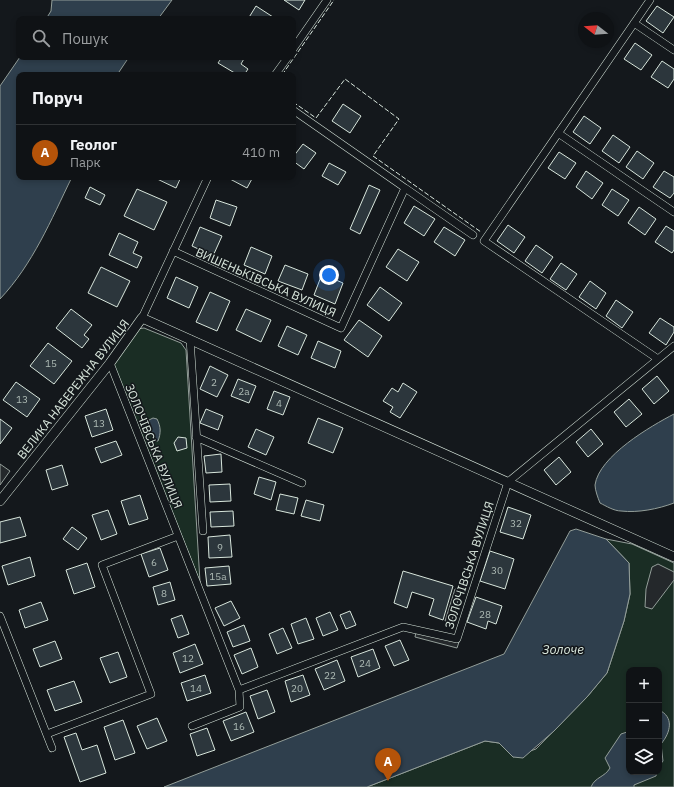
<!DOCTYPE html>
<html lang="uk">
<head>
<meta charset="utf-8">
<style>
  :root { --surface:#0f1215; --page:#181b1e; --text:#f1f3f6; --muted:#9b9ea0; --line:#2f3234; --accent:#b45309 }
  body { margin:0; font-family:"IBM Plex Sans",sans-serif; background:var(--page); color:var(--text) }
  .controls { position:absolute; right:12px; bottom:12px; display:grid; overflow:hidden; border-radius:8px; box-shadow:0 2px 6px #0003 }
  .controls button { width:36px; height:36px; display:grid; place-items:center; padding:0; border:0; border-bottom:1px solid var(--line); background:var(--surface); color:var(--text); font:20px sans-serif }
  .compass { position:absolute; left:578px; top:12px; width:36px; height:36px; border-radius:50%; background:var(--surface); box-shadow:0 2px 6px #0003; rotate:287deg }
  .you { position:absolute; left:329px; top:275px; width:14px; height:14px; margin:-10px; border:3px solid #fff; border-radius:50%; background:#1a73e8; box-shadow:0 0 0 6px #1a73e833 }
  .badge { display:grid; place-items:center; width:26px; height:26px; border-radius:50%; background:var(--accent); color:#fff; font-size:13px; font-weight:700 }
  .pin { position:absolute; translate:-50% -33px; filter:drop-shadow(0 1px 2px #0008) }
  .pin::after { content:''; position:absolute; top:21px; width:14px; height:12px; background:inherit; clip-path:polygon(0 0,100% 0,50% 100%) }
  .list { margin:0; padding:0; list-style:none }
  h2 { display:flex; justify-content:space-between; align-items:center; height:52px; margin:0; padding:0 16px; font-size:17px }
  h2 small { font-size:13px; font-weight:400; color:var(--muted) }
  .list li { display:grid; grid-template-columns:26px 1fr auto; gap:12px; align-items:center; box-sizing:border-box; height:56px; padding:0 16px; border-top:1px solid var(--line) }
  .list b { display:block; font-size:15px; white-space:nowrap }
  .list p { margin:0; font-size:13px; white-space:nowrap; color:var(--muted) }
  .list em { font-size:13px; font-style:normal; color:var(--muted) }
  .icon { flex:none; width:22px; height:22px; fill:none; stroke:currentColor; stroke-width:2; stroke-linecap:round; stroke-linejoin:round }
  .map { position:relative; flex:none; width:674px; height:787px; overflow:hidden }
  .search { position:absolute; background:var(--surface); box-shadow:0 2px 6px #0003; left:16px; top:16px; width:280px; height:44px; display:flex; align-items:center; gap:10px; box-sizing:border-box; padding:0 14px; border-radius:8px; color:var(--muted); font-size:15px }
  .panel { position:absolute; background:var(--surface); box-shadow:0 2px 6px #0003; left:16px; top:72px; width:280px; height:108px; border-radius:8px }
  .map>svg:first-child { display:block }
</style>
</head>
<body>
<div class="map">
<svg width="674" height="787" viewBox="0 0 674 787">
  <rect width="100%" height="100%" fill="#14181c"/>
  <!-- green -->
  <path fill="#1a2d24" stroke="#939e99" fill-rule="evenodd" d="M 144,328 L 181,343 L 186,350 L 200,582 L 113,364 L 137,329 Z
    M 606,539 L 632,544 L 674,563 L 674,787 L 367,787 L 485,741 L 499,743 L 513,757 L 536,749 L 587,697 L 607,673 L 624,621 L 630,594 L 629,563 ZM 629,670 L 659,670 L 659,772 L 629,772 Z"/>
  <!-- parking -->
  <path fill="#24282b" stroke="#939e99" d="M 0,464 L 10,471 L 0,485 Z
    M 658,564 L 674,572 L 674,580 L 652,609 L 645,607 L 646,589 L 652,567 Z
    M 455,589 L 461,591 L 451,623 L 445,621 Z
    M 416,632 L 459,642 L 457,648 L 415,637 Z"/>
  <!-- water -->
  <path fill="#2f3f4d" stroke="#939e99" d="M 52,0 L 172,0 L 158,19 L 46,19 L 51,11 Z
    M 20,57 L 129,57 L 117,75 L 19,75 L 19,177 L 72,177 C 51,220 33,264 0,299 L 0,86 Z
    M 674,414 L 674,503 C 658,509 638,513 621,511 C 614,511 606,506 600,503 C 598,498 595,490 595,485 C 599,456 651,426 674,414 Z
    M 153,418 L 157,419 C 161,427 161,433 158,441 L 155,441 L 151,433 L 149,420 Z
    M 576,529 L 606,539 L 629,563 L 630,594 L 624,621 L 607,673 L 587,697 L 554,731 L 523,758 L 513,757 L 499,743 L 485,741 L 367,787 L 164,787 L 504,654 L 570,531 Z
    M 659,710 C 674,717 671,732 661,744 L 663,761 L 659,766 Z
    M 629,726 L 629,772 L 657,772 L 656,776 L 634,785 L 634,787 L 591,787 C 595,777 605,777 610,768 L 605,758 L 621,734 L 627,732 Z"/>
  <!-- building -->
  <path fill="#2c363c" stroke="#d8e6dc" d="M 284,0 L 305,0 L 299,10 Z
    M 256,6 L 273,17 L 272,19 L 248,19 Z
    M 657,6 L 674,17 L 663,33 L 646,21 Z
    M 635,43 L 652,55 L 641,70 L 624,59 Z
    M 222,57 L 245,57 L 241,64 L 248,69 L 244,75 L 238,75 L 218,63 Z
    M 662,61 L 674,69 L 674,79 L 668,88 L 651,77 Z
    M 343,104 L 361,116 L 350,133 L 332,121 Z
    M 584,116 L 601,128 L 590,144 L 573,132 Z
    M 613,135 L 630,147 L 619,163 L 602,151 Z
    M 303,144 L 316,153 L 304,169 L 293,161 L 293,157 Z
    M 637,151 L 654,163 L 643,179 L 626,167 Z
    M 559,152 L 576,163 L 565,179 L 548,168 Z
    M 329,163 L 346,172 L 338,185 L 322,176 Z
    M 586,171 L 603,183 L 592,199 L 576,187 Z
    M 664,171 L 674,177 L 674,193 L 670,198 L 653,187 Z
    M 153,177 L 181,177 L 176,188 Z
    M 232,177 L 253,177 L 247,188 L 230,179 Z
    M 369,185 L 380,190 L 360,234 L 350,229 Z
    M 90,187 L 105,195 L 100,205 L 85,198 Z
    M 137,189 L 167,202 L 154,230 L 124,216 Z
    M 612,189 L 629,200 L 618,216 L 602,205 Z
    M 216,200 L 237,207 L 230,226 L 210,218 Z
    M 414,206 L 435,219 L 424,236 L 404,223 Z
    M 639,207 L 656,219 L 645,235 L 628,223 Z
    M 508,225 L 525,237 L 514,253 L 497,241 Z
    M 666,226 L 674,231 L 674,250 L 672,253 L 655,242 Z
    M 200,227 L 222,236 L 213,256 L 192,246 Z
    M 444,227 L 465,240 L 455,256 L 434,242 Z
    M 119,233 L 138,242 L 133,253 L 142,257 L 137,268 L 109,255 Z
    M 536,245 L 553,257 L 542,273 L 525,261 Z
    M 251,247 L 272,256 L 265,274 L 244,265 Z
    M 398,249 L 419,262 L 407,281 L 386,267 Z
    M 561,263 L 577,274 L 566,290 L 550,279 Z
    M 285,265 L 308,274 L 302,290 L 278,281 Z
    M 101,267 L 130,281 L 117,307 L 88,293 Z
    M 322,274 L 343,283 L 335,304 L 314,295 Z
    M 176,277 L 198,287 L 189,308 L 167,298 Z
    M 590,281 L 606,293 L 596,309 L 579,297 Z
    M 380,287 L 402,303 L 389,321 L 367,305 Z
    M 210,292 L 230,301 L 217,331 L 196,322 Z
    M 616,300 L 633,312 L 622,328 L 606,316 Z
    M 71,309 L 92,325 L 84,335 L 89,339 L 82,348 L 56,328 Z
    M 246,309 L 271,320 L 261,342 L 236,330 Z
    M 660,318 L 674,327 L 674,332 L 666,345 L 649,333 Z
    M 359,320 L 382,336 L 368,357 L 344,340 Z
    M 287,326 L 307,335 L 298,355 L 278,346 Z
    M 318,341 L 341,351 L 335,368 L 311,358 Z
    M 48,343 L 72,361 L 54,384 L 30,366 Z
    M 210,366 L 228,375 L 217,397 L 200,389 Z
    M 657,376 L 669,391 L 654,404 L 642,389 Z
    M 238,379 L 256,386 L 249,403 L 231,396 Z
    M 16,382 L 40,399 L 27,417 L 3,400 Z
    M 403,383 L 417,392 L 400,418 L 390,412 L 393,407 L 383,401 L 392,388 L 398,392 Z
    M 274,391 L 290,397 L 283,415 L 267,409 Z
    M 629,399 L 642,414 L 626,427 L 614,412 Z
    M 106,409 L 113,430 L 92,437 L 85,416 Z
    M 206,409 L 223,416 L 218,430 L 200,423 Z
    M 318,418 L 343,428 L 333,453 L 308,443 Z
    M 0,419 L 12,428 L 0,444 Z
    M 256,429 L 274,437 L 266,455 L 248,447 Z
    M 591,429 L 603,444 L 588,457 L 576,442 Z
    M 178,437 L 186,438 L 187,448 L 177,451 L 174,443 Z
    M 116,441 L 122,455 L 101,463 L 95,448 Z
    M 221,454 L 222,472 L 206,473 L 204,456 Z
    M 559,457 L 571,472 L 556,485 L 544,470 Z
    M 62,465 L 68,485 L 52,490 L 46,470 Z
    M 259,477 L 276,482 L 271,500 L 254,494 Z
    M 230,484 L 231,501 L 210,502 L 209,485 Z
    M 280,494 L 298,498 L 294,514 L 276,510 Z
    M 140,495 L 148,519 L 129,525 L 121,501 Z
    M 306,500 L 324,505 L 320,521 L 301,516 Z
    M 508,507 L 531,515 L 523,539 L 500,532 Z
    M 108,510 L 117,534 L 101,540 L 92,515 Z
    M 233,511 L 234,526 L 211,527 L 210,512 Z
    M 20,517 L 26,536 L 0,543 L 0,522 Z
    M 72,527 L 87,538 L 78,550 L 63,539 Z
    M 230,535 L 232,557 L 209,558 L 208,537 Z
    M 160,548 L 168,570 L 149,577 L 141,554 Z
    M 490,551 L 514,559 L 505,589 L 480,581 Z
    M 30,557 L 35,576 L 8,585 L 2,566 Z
    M 87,563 L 95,587 L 74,594 L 66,570 Z
    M 229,566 L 231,584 L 207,586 L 205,568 Z
    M 403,571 L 453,586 L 443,620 L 429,615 L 434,599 L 412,592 L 407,608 L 394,603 Z
    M 170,582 L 175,600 L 158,605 L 153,587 Z
    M 476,597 L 502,606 L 496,624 L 488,621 L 486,629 L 467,622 Z
    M 231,601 L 240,618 L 224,626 L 215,608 Z
    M 41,602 L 48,620 L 25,628 L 19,610 Z
    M 350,611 L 356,625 L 346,629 L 340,615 Z
    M 330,612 L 338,630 L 323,636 L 316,618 Z
    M 182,615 L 189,634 L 178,638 L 171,619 Z
    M 306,618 L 314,639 L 298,644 L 291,624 Z
    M 244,625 L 250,641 L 233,647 L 227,632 Z
    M 283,628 L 292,648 L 277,654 L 269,634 Z
    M 400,640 L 409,660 L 394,666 L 385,646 Z
    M 55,641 L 62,659 L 40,667 L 33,649 Z
    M 195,644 L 203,664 L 180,673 L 173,653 Z
    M 251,648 L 258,667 L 242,674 L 234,655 Z
    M 373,649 L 380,668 L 358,677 L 351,657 Z
    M 118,652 L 127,677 L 110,683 L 100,658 Z
    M 337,660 L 345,681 L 324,690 L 315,669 Z
    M 205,675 L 211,693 L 187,701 L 181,683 Z
    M 303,675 L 310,695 L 291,702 L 285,681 Z
    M 74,681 L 82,702 L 55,711 L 47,690 Z
    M 267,690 L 275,712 L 258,719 L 250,696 Z
    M 246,712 L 254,732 L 231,741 L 223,721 Z
    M 157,718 L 167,741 L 147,749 L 137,726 Z
    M 123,720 L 135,753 L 115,760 L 104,727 Z
    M 207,728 L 215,750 L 197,756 L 190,734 Z
    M 76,733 L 82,750 L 97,745 L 106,773 L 80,782 L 64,737 Z"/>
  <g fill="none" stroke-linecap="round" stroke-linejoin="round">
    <defs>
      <path id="minor" d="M 650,0 L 484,241 L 658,359
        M 634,23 L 674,50
        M 293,49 L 327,0
        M 275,75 L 288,57
        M 558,133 L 674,212
        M 405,188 L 473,235
        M 173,251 L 341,328 L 405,188 L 293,110
        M 142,318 L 208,177
        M 190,339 L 203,531
        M 110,363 L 239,690 L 403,627 L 457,639 L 508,482 L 674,346
        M 196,437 L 302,483
        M 0,616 L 52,748
        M 192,726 L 240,707 L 239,690
        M 47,734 L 151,694 L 102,565 L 178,536"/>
      <path id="tertiary" d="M 0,501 L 110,363 L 142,318 L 674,557"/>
    </defs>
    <!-- minor casing -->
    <use href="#minor" stroke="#d8e6dc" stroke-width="8"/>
    <!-- tertiary casing -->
    <use href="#tertiary" stroke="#d8e6dc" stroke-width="10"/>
    <!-- minor -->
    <use href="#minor" stroke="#14181c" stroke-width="7"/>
    <!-- tertiary -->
    <use href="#tertiary" stroke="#14181c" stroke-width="9"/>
    <!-- fence -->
    <path stroke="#d8e6dc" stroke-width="1" stroke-dasharray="5 2" stroke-linecap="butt" d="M 282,75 L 334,0
      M 293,102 L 316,118 L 345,79 L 399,119 L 373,156 L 481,232"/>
  </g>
  <g text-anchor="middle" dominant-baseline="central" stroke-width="3" stroke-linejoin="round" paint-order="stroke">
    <!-- number labels -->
    <g font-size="10" fill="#adbab4">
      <text x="51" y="363">15</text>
      <text x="214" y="382">2</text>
      <text x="244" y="391">2а</text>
      <text x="22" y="399">13</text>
      <text x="279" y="403">4</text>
      <text x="99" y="423">13</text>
      <text x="516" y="523">32</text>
      <text x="220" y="547">9</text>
      <text x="154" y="562">6</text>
      <text x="497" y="570">30</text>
      <text x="218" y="576">15а</text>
      <text x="164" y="593">8</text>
      <text x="485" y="614">28</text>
      <text x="188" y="658">12</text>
      <text x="365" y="663">24</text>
      <text x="330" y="675">22</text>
      <text x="196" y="688">14</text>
      <text x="297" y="688">20</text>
      <text x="239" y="726">16</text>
    </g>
    <!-- street labels -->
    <g font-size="12" fill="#d8e6dc" stroke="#14181c">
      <text transform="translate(266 282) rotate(24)">ВИШЕНЬКІВСЬКА ВУЛИЦЯ</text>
      <text transform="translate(73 389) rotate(-52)">ВЕЛИКА НАБЕРЕЖНА ВУЛИЦЯ</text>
      <text transform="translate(154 446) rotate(68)">ЗОЛОЧІВСЬКА ВУЛИЦЯ</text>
      <text transform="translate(469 565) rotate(-72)">ЗОЛОЧІВСЬКА ВУЛИЦЯ</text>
    </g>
    <!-- water labels -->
    <g font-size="13" font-style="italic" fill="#d8e6dc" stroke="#14181c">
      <text x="563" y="649">Золоче</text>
    </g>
  </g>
</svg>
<div class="controls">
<button>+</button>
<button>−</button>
<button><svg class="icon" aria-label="layers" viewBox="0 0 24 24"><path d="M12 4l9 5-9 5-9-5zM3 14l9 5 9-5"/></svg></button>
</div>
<svg class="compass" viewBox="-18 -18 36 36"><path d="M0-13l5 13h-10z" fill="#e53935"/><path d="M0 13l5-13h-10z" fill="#9b9ea0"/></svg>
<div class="you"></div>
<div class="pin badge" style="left:388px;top:781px">A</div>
<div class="search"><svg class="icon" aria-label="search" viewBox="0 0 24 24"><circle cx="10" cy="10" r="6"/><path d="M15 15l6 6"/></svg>Пошук</div>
<section class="panel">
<h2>Поруч<small></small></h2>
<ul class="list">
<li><span class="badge">A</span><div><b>Геолог</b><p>Парк</p></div><em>410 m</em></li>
</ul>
</section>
</div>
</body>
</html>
